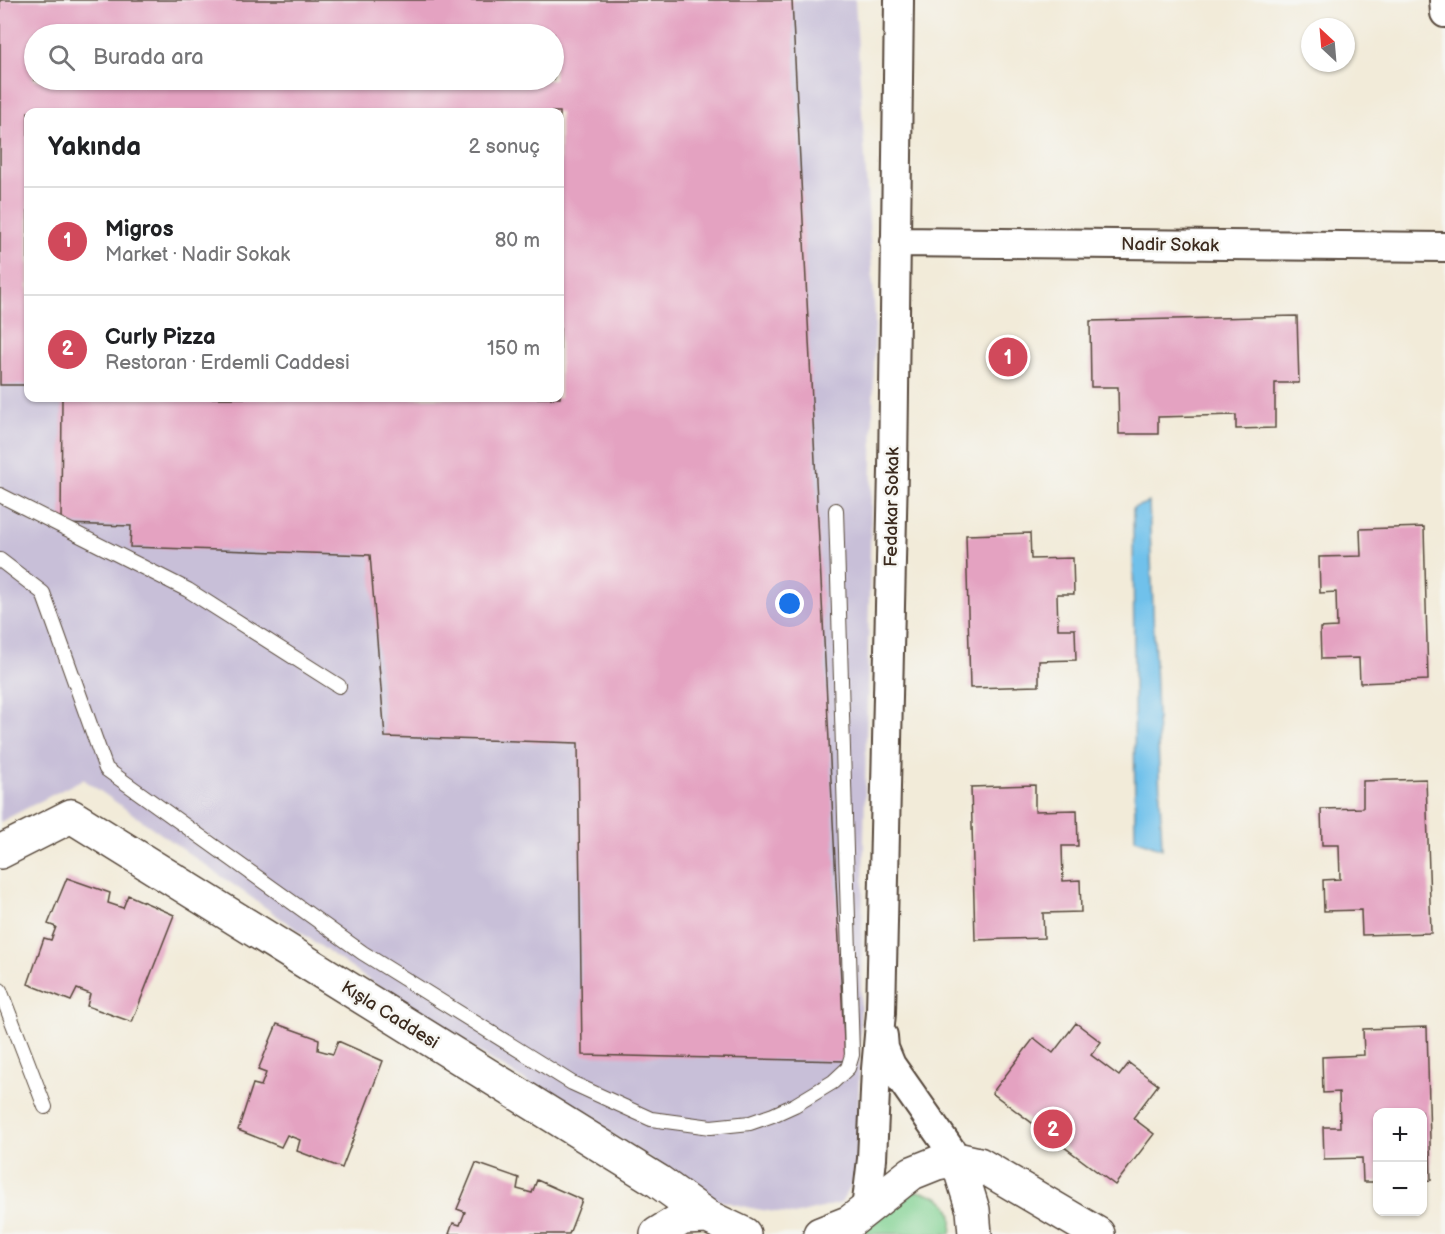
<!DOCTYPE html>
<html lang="tr">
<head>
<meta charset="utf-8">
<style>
  :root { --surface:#fff; --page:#f2f2f2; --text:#202124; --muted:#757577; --line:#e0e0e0; --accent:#d1495b }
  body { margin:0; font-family:"Balsamiq Sans",sans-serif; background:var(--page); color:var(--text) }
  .controls { position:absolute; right:18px; bottom:18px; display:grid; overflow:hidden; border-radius:12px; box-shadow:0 2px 4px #0004 }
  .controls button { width:54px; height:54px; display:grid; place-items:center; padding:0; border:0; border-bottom:2px solid var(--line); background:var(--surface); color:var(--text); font:30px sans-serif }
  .compass { position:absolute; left:1301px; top:18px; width:54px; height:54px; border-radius:50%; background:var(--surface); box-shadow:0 2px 4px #0004; rotate:334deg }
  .you { position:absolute; left:790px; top:604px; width:21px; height:21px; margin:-15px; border:4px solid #fff; border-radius:50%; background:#1a73e8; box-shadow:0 0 0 9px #1a73e833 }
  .badge { display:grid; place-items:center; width:39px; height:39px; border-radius:50%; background:var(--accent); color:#fff; font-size:20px; font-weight:700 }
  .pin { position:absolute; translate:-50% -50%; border:3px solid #fff; box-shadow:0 2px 6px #0006 }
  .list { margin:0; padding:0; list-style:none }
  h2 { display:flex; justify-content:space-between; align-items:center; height:78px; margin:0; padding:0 24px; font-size:26px }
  h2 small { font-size:20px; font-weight:400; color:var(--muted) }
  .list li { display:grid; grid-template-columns:39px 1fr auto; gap:18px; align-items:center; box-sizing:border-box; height:108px; padding:0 24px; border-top:2px solid var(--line) }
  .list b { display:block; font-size:22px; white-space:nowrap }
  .list p { margin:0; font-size:20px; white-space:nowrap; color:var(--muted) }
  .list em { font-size:20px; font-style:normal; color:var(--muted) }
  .icon { flex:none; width:33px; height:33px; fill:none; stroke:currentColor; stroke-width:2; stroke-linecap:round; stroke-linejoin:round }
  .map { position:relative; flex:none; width:1445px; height:1234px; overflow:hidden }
  .search { position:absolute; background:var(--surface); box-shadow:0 2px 4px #0004; left:24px; top:24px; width:540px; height:66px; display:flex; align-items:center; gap:15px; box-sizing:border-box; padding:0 21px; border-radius:33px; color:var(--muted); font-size:22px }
  .panel { position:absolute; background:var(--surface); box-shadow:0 2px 4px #0004; left:24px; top:108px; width:540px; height:294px; border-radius:12px }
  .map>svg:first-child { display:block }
</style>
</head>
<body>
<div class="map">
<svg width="1445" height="1234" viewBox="0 0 1445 1234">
  <rect width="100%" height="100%" fill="#f6f6f2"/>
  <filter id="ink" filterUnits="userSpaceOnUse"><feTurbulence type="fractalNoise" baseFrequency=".0167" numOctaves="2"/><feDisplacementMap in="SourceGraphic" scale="12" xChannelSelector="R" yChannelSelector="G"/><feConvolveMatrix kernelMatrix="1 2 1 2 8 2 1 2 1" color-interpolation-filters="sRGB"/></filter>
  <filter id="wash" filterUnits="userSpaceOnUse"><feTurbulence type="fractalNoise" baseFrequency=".008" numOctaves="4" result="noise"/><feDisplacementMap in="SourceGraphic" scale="24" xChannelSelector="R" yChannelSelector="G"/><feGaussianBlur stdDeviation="1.35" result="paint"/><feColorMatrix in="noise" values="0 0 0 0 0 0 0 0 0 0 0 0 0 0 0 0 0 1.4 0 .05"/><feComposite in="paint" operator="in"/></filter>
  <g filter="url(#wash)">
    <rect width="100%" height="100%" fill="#f2ebd9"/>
    <!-- industrial -->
    <path fill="#c8bfd8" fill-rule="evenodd" d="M 0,0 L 855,0 L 875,317 L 857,1175 L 841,1203 L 794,1215 L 756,1209 L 717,1200 L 414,1012 L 83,779 L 0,822 ZM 34,34 L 554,34 L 554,80 L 34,80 ZM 28,112 L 560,112 L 560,398 L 28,398 Z"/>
    <!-- green -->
    <path fill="#81d192" stroke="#5e7e58" stroke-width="1.5" d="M 916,1191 C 942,1194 957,1205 951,1234 L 859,1234 Z"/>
    <!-- water -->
    <path fill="#6fc1eb" stroke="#557684" stroke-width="1.5" d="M 1149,502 L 1162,849 L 1135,839 L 1133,508 Z"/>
    <g id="blocks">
      <!-- building -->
      <path fill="#e4a2c1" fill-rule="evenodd" d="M 0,0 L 792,0 L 845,1061 L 582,1055 L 578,743 L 385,737 L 370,555 L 130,547 L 131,526 L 61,524 L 62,398 L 560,398 L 560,112 L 28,112 L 28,385 L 0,385 ZM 34,34 L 554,34 L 554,80 L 34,80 Z
        M 1297,316 L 1299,383 L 1275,383 L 1275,428 L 1236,429 L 1236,415 L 1158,417 L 1158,434 L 1119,434 L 1118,387 L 1091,387 L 1090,321 Z
        M 1424,527 L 1428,680 L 1360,683 L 1359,658 L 1321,659 L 1320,628 L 1337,627 L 1336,592 L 1320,593 L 1319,557 L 1361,556 L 1360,529 Z
        M 1030,533 L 1031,559 L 1073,558 L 1074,594 L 1057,594 L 1058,629 L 1075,629 L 1076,660 L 1039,661 L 1039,686 L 970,688 L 966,535 Z
        M 1426,779 L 1431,933 L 1362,935 L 1361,910 L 1324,911 L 1323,880 L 1340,879 L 1339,845 L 1322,845 L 1321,809 L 1363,808 L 1363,781 Z
        M 1035,785 L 1035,811 L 1077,810 L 1078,846 L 1062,846 L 1063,881 L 1080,880 L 1081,912 L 1043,913 L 1044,938 L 975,940 L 971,787 Z
        M 67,878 L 110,893 L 108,903 L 123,908 L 128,895 L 174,915 L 132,1022 L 87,1006 L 90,994 L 77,989 L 71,1001 L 28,984 L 44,938 L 51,940 L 56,927 L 48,924 Z
        M 1076,1023 L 1101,1042 L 1091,1055 L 1119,1076 L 1129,1063 L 1158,1085 L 1133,1118 L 1154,1134 L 1115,1185 L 992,1093 L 1034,1038 L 1053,1053 Z
        M 277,1024 L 319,1039 L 318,1050 L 333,1054 L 338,1041 L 383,1061 L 342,1168 L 297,1151 L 300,1140 L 287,1135 L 281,1147 L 238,1130 L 253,1084 L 261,1086 L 266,1073 L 258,1070 Z
        M 1427,1027 L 1431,1180 L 1422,1181 L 1422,1112 L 1378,1112 L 1378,1182 L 1363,1182 L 1362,1158 L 1324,1159 L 1323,1127 L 1340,1127 L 1339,1092 L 1323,1093 L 1322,1057 L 1364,1055 L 1363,1029 Z
        M 476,1163 L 519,1178 L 517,1189 L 532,1193 L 537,1180 L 582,1200 L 569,1234 L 449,1234 L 453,1223 L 460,1225 L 465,1212 L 457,1209 Z"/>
    </g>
  </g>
  <g filter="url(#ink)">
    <use href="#blocks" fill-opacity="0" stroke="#56473a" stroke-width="1.5"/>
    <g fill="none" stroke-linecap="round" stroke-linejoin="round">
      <defs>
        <path id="lane" d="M 0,495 L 188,590 L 339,686
          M 0,560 L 43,593 L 106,769 L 363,953 L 572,1083 L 651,1119 L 711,1127 L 750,1123 L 773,1115 L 795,1105 L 833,1082 L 848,1068 L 852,1055 L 836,510
          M 0,990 L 45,1107"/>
        <path id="street" d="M 1444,0 L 1445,13
          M 895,242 L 1445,247
          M 883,1036 L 884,1048 L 891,1065 L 957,1159
          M 866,1210 L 872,1159 L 876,1069 L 881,1013 L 893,470 L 899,0"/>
        <path id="secondary" d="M 0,852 L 71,816 L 658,1181 L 708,1217
          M 957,1159 L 973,1210 L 975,1234
          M 657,1234 L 683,1218 L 708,1217 L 744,1234
          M 820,1234 L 850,1222 L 912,1173 L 937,1163 L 957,1159 L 979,1164 L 1098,1234"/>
      </defs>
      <!-- lane casing -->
      <use href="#lane" stroke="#56473a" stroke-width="16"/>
      <!-- street casing -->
      <use href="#street" stroke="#56473a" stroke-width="32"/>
      <!-- secondary casing -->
      <use href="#secondary" stroke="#56473a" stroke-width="36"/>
      <!-- lane -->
      <use href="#lane" stroke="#fff" stroke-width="14"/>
      <!-- street -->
      <use href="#street" stroke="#fff" stroke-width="28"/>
      <!-- secondary -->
      <use href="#secondary" stroke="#fff" stroke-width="33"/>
    </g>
  </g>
  <g text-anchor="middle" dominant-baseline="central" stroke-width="5" stroke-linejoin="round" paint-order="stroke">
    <!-- street labels -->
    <g font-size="18" fill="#3b2a1e" stroke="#f6f6f2">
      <text transform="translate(1170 245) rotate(1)">Nadir Sokak</text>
      <text transform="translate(892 507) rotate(-89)">Fedakar Sokak</text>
      <text transform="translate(390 1015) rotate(32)">Kışla Caddesi</text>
    </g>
  </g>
</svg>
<div class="controls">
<button>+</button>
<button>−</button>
</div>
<svg class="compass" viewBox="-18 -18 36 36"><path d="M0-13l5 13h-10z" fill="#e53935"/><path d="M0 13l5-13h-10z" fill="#757577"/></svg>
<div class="you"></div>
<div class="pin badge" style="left:1008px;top:357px">1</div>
<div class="pin badge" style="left:1053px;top:1129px">2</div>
<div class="search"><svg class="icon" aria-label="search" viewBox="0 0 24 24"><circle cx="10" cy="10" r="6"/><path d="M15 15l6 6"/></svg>Burada ara</div>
<section class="panel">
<h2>Yakında<small>2 sonuç</small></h2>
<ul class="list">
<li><span class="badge">1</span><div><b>Migros</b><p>Market · Nadir Sokak</p></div><em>80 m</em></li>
<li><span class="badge">2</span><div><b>Curly Pizza</b><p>Restoran · Erdemli Caddesi</p></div><em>150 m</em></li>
</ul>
</section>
</div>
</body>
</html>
